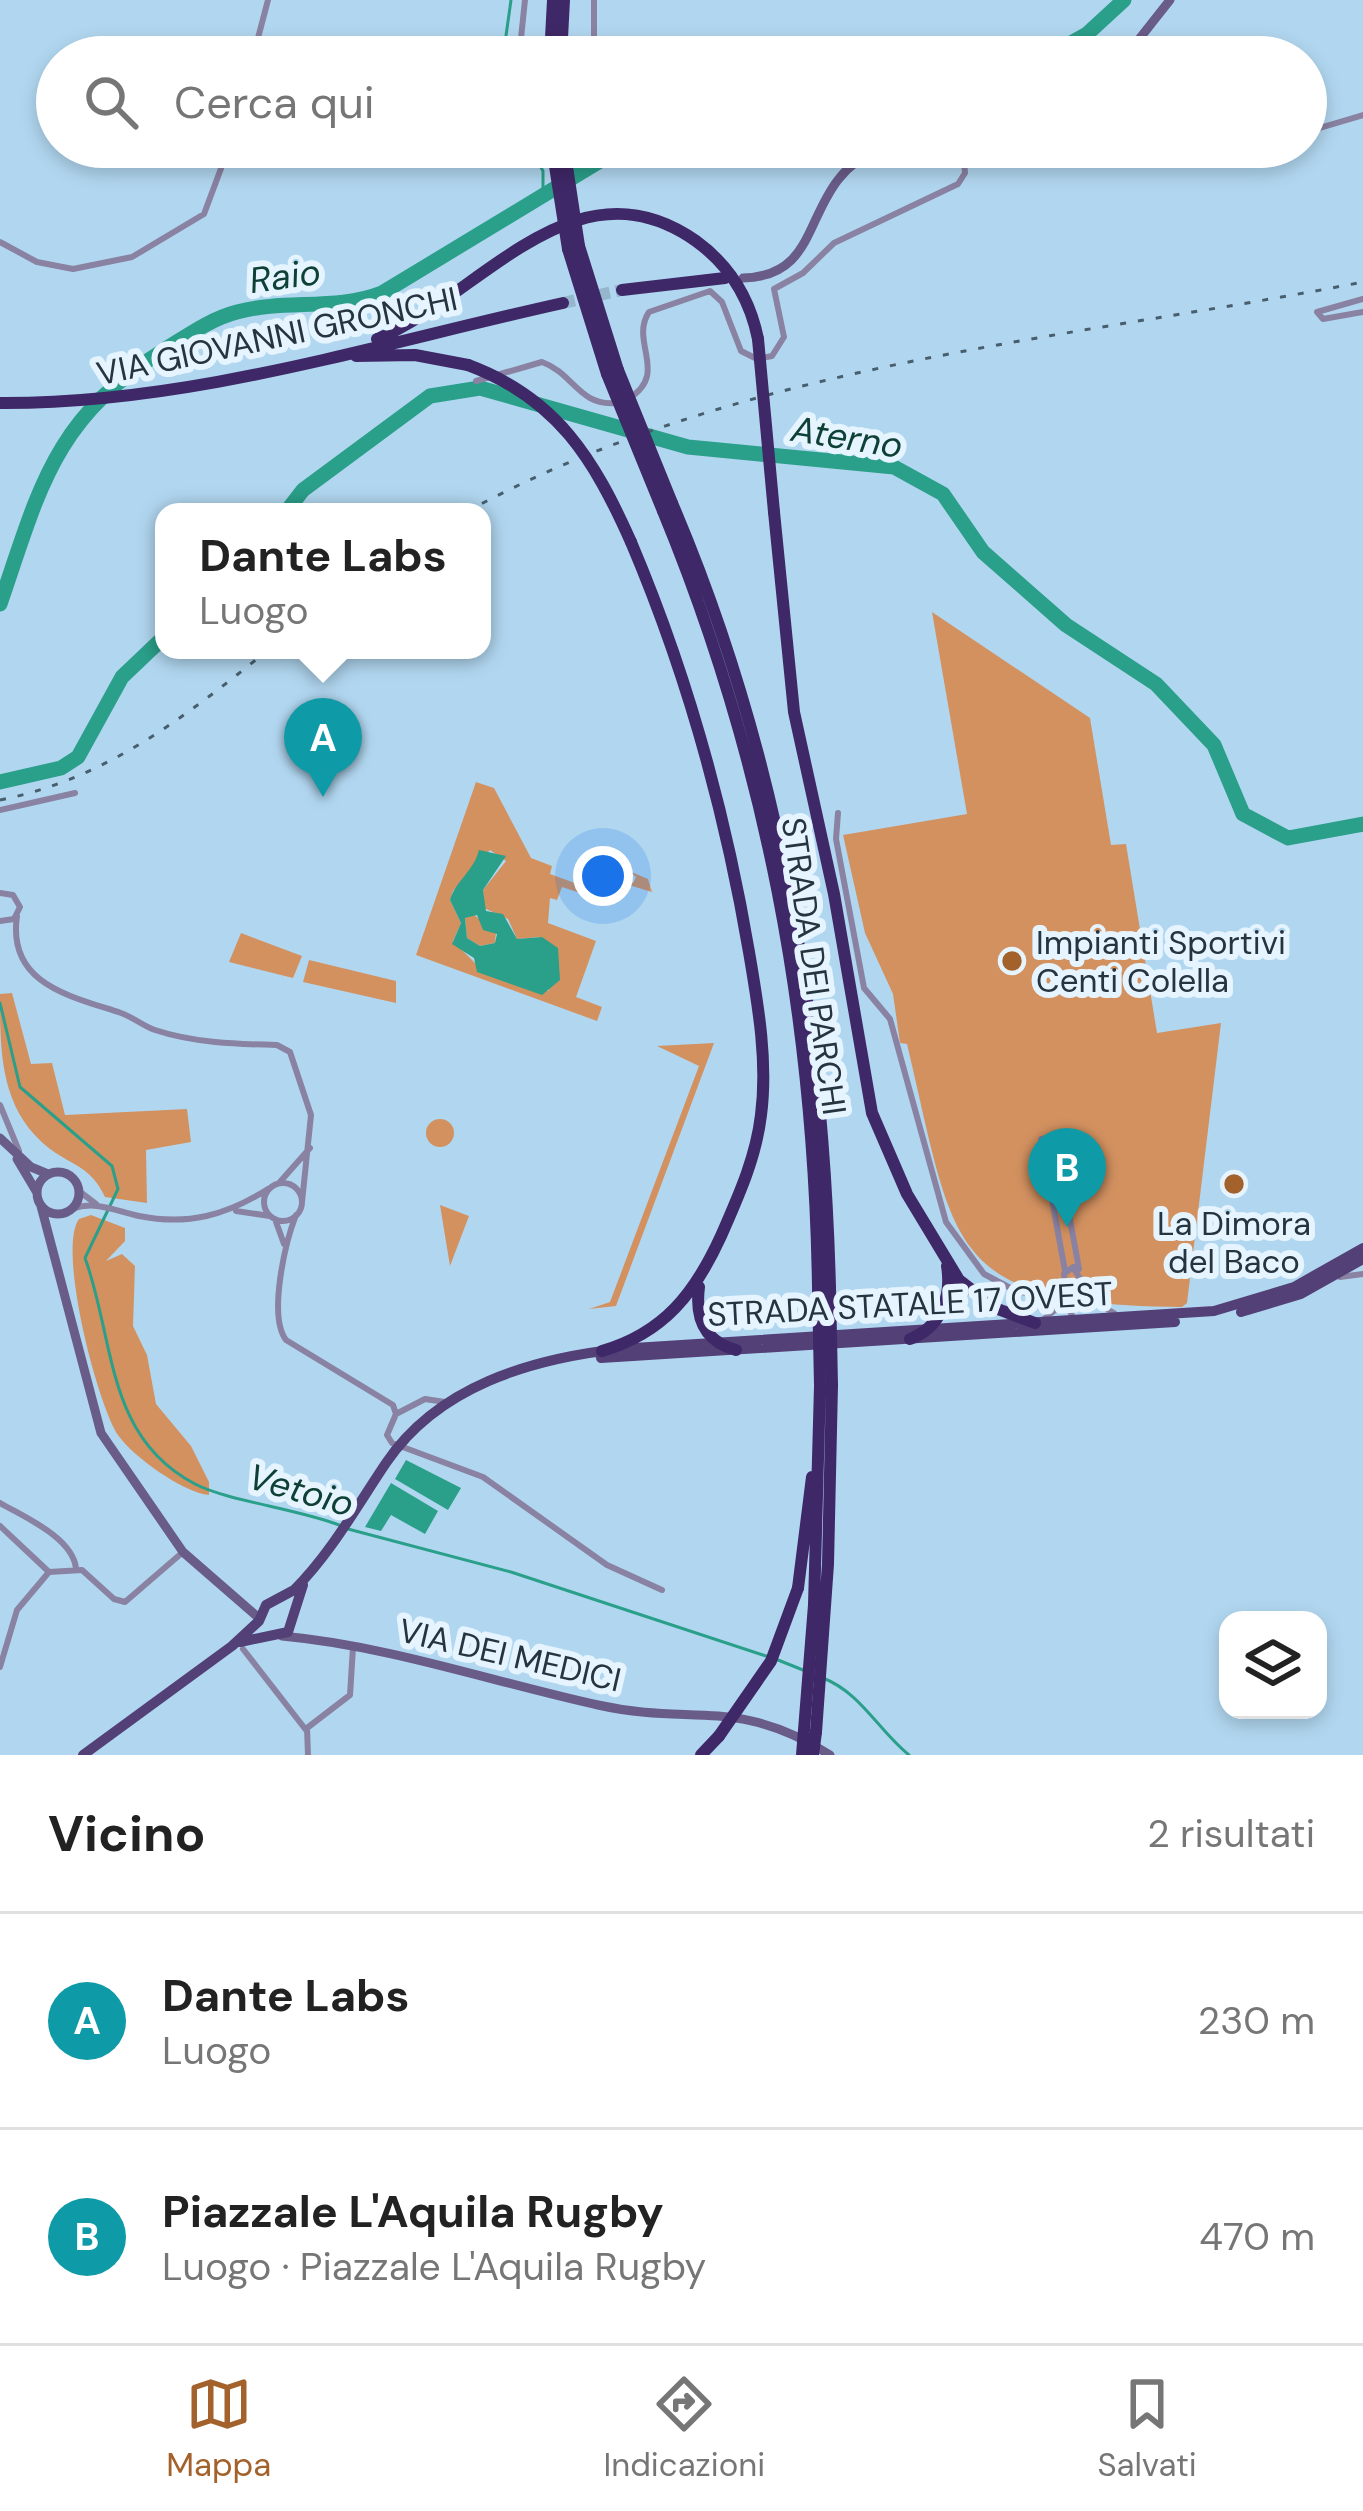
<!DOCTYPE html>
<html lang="it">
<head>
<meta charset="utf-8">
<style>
  :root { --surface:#fff; --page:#f2f2f2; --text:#222; --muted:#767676; --line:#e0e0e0; --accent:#a3622c }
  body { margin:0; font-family:"DM Sans",sans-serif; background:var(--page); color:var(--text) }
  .controls { position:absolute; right:36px; bottom:36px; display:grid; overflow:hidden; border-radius:24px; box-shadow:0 6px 18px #0003 }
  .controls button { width:108px; height:108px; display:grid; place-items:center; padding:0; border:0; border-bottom:3px solid var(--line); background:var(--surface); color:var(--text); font:60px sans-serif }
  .you { position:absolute; left:603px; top:876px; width:42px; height:42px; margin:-30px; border:9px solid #fff; border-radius:50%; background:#1a73e8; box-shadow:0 0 0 18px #1a73e833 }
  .badge { display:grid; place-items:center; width:78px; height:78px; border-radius:50%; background:var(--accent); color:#fff; font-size:39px; font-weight:700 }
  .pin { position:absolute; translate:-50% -99px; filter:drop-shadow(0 3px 6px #0008) }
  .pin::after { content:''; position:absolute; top:63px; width:42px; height:36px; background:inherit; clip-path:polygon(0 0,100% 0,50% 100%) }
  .popup { position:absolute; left:155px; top:503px; width:336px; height:156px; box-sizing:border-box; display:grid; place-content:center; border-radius:24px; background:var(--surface); filter:drop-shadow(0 3px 9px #0005); font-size:39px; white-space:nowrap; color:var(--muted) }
  .popup b { font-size:45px; color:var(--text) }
  .popup::after { content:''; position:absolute; left:50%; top:100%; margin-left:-24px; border:24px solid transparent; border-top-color:var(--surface) }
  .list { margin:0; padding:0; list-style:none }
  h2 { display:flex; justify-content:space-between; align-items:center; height:156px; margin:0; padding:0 48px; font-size:51px }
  h2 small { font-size:39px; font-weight:400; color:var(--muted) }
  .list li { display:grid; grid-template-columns:78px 1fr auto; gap:36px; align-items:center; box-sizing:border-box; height:216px; padding:0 48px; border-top:3px solid var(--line) }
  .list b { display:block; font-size:45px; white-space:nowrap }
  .list p { margin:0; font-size:39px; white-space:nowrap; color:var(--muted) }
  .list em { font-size:39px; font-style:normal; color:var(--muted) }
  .icon { flex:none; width:66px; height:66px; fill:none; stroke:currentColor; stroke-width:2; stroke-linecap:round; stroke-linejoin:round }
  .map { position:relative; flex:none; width:1363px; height:1755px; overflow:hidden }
  .search { position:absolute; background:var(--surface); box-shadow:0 6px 18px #0003; left:36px; right:36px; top:36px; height:132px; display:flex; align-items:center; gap:30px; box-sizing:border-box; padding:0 42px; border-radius:66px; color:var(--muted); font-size:45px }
  .sheet { height:588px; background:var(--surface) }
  nav { display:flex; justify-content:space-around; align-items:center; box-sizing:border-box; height:168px; border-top:3px solid var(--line); background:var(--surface); font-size:33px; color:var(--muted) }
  nav a { display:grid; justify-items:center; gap:6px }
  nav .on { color:var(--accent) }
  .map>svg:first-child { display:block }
</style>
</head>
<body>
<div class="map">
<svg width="1363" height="1755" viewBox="0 0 1363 1755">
  <rect width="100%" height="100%" fill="#b1d7f0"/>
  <!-- green -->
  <path fill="#d39160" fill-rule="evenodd" d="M 932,612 L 1090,718 L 1111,845 L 1126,844 L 1157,1033 L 1221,1023 L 1187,1303 L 1182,1307 C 945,1304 956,1250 907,1044 L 900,1043 L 893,994 L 865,933 L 843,835 L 967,814 Z
    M 476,782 L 494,788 L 531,858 L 552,866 L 550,874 L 583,886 L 580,893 L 562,887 L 557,900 L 550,898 L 548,923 L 596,941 L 576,997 L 602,1007 L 597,1021 L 416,955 ZM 490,850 L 506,861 L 483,890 L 484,908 L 508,919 L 517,939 L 540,937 L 549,991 L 476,964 L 453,941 L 461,923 L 450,900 L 453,891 Z
    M 591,867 L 633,883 L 636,877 L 629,871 L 648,879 L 652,892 L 589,873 Z
    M 473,914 L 496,932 L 495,943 L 480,946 L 467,938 L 465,918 Z
    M 241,933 L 302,956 L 293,978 L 229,962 Z
    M 309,960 L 396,981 L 396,1003 L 303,982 Z
    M 12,993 L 31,1064 L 52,1063 L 65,1115 L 187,1109 L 191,1142 L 146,1150 L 147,1203 L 105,1197 C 91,1167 75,1167 50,1149 C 0,1110 0,1054 0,994 Z
    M 714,1043 L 616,1306 L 589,1309 L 610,1302 L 699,1066 L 657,1046 Z
    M426 1133a14 14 0 1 1 28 0a14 14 0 1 1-28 0Z
    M 440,1205 L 469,1216 L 450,1266 Z
    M 91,1215 L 125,1228 L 125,1241 L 106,1261 L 122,1254 L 135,1266 L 133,1326 L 147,1355 L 156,1404 L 191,1446 L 209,1482 L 209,1495 C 184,1493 132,1456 118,1435 C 97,1403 57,1249 79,1219 Z"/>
  <!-- water -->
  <path fill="#2a9f89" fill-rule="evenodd" d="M 479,850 L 506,856 L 483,890 L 486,911 L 503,914 L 517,939 L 542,937 L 558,948 L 560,980 L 542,995 L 477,972 L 474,958 L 452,944 L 461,923 L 450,900 C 456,880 474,871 479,850 ZM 477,915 L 483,930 L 497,934 L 495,943 L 480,946 L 467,938 L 465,918 Z
    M 406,1460 L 461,1488 L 448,1510 L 395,1479 Z
    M 391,1483 L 438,1511 L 425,1534 L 391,1515 L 381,1531 L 365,1527 Z"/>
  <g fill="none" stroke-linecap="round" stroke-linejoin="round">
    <!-- stream -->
    <path stroke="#2a9f89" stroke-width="3" d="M 503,57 L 511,0
      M 529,147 L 543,171 L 543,194
      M 0,1003 L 20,1087 L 112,1166 L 118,1189 L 85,1258 C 115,1340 105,1437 195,1484 C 228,1501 298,1509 339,1525
      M 348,1529 L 511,1572 L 769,1657
      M 778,1660 L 803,1670
      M 823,1678 C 861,1693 878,1730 909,1755"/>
    <!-- river -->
    <path stroke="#2a9f89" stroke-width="15" d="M 1046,57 L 1087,34 L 1124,0
      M 286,512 L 303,490 L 430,396 L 480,388 L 688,447 L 894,467 L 943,494 L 983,552 L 1066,625 L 1156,684 L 1214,745 L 1243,814 L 1288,838 L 1363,824
      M 0,604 C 40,488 53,419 164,350 C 187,336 210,319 237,312 C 284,299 336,311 382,293 L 623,147
      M 0,782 L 61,768 L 78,757 L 122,677 L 164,637"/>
    <!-- highway-tunnel -->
    <path stroke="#95b6cc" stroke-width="12" stroke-dasharray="12 6" stroke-linecap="butt" d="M 563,303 L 622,290"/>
    <!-- street -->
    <path stroke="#8a82a2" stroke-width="6" d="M 594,0 L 594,57
      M 253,57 L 268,0
      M 519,57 L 525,0
      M 1306,132 L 1363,115
      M 0,242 L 37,262 L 73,269 L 132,257 L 204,214 L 229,147
      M 1363,299 L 1317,312 L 1323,319 L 1363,312
      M 476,381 L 542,362 C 573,373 579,406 615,403
      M 628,399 C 670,374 629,342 649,312 L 710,291 L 722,302 L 741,351 L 757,359 L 772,356 L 784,337 L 774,289 L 803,273 L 834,243 L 958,184 L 965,173 L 963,147
      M 0,810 L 75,793
      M 838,813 L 836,839 L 864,988 L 890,1019 L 946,1222 L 984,1274 L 1016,1291 L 1066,1301 L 1073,1318
      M 0,893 L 13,895 L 20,907 L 14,919 L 0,921
      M 17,916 C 7,984 70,996 121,1013 C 133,1017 143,1026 155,1030 C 194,1043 236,1044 277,1045 L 290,1052 L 311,1115 L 302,1202
      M 0,1105 L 19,1151
      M 279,1183 L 310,1148
      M264 1202a19 19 0 1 1 38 0a19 19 0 1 1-38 0Z
      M 79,1191 L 96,1204
      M 72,1209 C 96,1200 115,1211 139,1216 C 188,1226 227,1215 268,1189
      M 236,1211 L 270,1216
      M 296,1215 C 285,1243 268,1316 286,1340 L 393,1405 L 396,1414 L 387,1435 L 392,1443 L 483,1477 L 607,1565 L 662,1590
      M 275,1219 L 284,1244
      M 1065,1271 L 1041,1139 L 1055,1137 L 1079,1269
      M 1340,1277 L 1363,1274
      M 1044,1319 L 1066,1301 L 1064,1274 L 1073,1267 L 1093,1301 L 1114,1313
      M 396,1414 L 425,1399 L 445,1402
      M 0,1503 C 24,1517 72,1537 76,1568
      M 0,1526 L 49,1572
      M 243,1649 L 306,1730
      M 0,1667 L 17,1610 L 49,1572 L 82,1570 L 114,1599 L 125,1602 L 183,1552
      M 308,1755 L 307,1728 L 350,1695 L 353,1647"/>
    <!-- secondary -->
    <path stroke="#695c89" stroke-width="9" d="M 1125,57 L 1170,0
      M 743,278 C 831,276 796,182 882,147
      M 0,1138 L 31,1167 L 48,1174
      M 17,1159 L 36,1191
      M37 1193a21 21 0 1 1 42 0a21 21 0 1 1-42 0Z
      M 41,1206 L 101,1433 L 183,1552 L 260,1619
      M 282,1636 C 390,1646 493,1682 598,1705 C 691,1726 737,1696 830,1755"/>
    <!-- primary -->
    <path stroke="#524077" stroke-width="10" d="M 1241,1312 L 1301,1294 L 1363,1259
      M 601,1358 L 1175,1322
      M 240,1642 L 288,1632 L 303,1585
      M 83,1755 L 232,1646 L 259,1621 L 266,1605 L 294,1590 C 331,1553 357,1506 386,1463 C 438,1386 531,1359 618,1349 L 1214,1311 L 1294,1287 L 1363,1248"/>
    <!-- highway -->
    <path stroke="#3f2867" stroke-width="12" d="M 550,57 L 553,0
      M 561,57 L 564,0
      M 579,246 L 618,370
      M 568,249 L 607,374
      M 622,290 L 725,278
      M 377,339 C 480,297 574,155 696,241 C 729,265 750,299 758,339
      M 356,356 L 415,355 L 468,365
      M 0,403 C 191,404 377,344 563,303
      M 672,503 C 779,754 823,1016 830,1288
      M 663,511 C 766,761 814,1017 818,1288
      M 774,512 L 794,712 L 834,894 L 872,1113 L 907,1194 L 959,1280 L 995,1308 L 1035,1323
      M 699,1287 C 695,1318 704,1341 736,1350
      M 910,1339 C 941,1327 952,1297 947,1266
      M 602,1351 C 664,1333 695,1293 721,1236 C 738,1197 756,1158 761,1115 C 768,1061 758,1005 749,952 C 725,811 687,674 631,542
      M 798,1588 L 812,1477
      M 814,1605 L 820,1386
      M 816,1732 L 828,1564 L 832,1385
      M 701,1755 L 719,1736"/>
    <!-- rail -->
    <path stroke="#495e6c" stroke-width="3" stroke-dasharray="6 12" stroke-linecap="butt" d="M 466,512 C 742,362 1060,341 1363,282
      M 0,800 C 106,779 185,717 268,650"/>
    <!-- highway-bridge -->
    <path stroke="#3f2867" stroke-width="12" d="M 552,147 L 568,249
      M 564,147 L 579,246
      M 758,339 L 774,512
      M 468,365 C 557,398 594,459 631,542
      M 618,370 L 672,503
      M 607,374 L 663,511
      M 818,1288 L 820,1386
      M 830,1288 L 832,1385
      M 719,1736 L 771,1661 L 798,1588
      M 802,1755 L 814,1605
      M 813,1755 L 816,1732"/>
  </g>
  <!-- markers -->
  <g fill="#a3622c" stroke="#e5f4fe" stroke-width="4.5">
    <circle cx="1012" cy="961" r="12"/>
    <circle cx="1234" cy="1184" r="12"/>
  </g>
  <g text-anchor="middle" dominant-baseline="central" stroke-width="12" stroke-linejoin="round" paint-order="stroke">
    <!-- street labels -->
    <g font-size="33" fill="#25343e" stroke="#e5f4fe">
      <text transform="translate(277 336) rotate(-12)">VIA GIOVANNI GRONCHI</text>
      <text transform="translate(814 966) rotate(82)">STRADA DEI PARCHI</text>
      <text transform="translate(910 1304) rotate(-3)">STRADA STATALE 17 OVEST</text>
      <text transform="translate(510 1655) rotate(13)">VIA DEI MEDICI</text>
    </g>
    <!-- poi labels -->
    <g font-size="33" fill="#25343e" stroke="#e5f4fe" text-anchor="start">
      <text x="1036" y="942">Impianti Sportivi<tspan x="1036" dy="38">Centi Colella</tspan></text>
      <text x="1234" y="1223" text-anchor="middle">La Dimora<tspan x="1234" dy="38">del Baco</tspan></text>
    </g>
    <!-- water labels -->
    <g font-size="36" font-style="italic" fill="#0e4036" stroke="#e5f4fe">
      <text transform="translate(285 276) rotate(-8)">Raio</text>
      <text transform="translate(847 437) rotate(9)">Aterno</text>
      <text transform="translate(301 1490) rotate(16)">Vetoio</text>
    </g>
  </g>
</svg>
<div class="controls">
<button><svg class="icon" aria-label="layers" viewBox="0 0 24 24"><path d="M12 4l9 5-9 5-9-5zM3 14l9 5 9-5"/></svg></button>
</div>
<div class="you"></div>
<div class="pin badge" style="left:323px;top:797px;background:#0f9aa8">A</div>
<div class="popup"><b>Dante Labs</b>Luogo</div>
<div class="pin badge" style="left:1067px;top:1227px;background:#0f9aa8">B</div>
<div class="search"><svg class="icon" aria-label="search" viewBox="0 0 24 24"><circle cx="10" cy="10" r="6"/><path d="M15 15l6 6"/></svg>Cerca qui</div>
</div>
<section class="sheet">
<h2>Vicino<small>2 risultati</small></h2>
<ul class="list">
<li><span class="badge" style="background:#0f9aa8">A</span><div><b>Dante Labs</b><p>Luogo</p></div><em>230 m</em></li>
<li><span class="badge" style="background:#0f9aa8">B</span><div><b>Piazzale L'Aquila Rugby</b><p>Luogo · Piazzale L'Aquila Rugby</p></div><em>470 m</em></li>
</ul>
</section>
<nav>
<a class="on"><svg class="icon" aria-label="map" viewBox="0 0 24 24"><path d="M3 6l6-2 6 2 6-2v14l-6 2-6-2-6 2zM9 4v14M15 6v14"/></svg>Mappa</a>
<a><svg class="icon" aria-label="directions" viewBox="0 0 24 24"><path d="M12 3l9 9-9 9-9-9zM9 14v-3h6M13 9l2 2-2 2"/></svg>Indicazioni</a>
<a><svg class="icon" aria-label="saved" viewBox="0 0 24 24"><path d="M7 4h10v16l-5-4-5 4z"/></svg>Salvati</a>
</nav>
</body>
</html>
